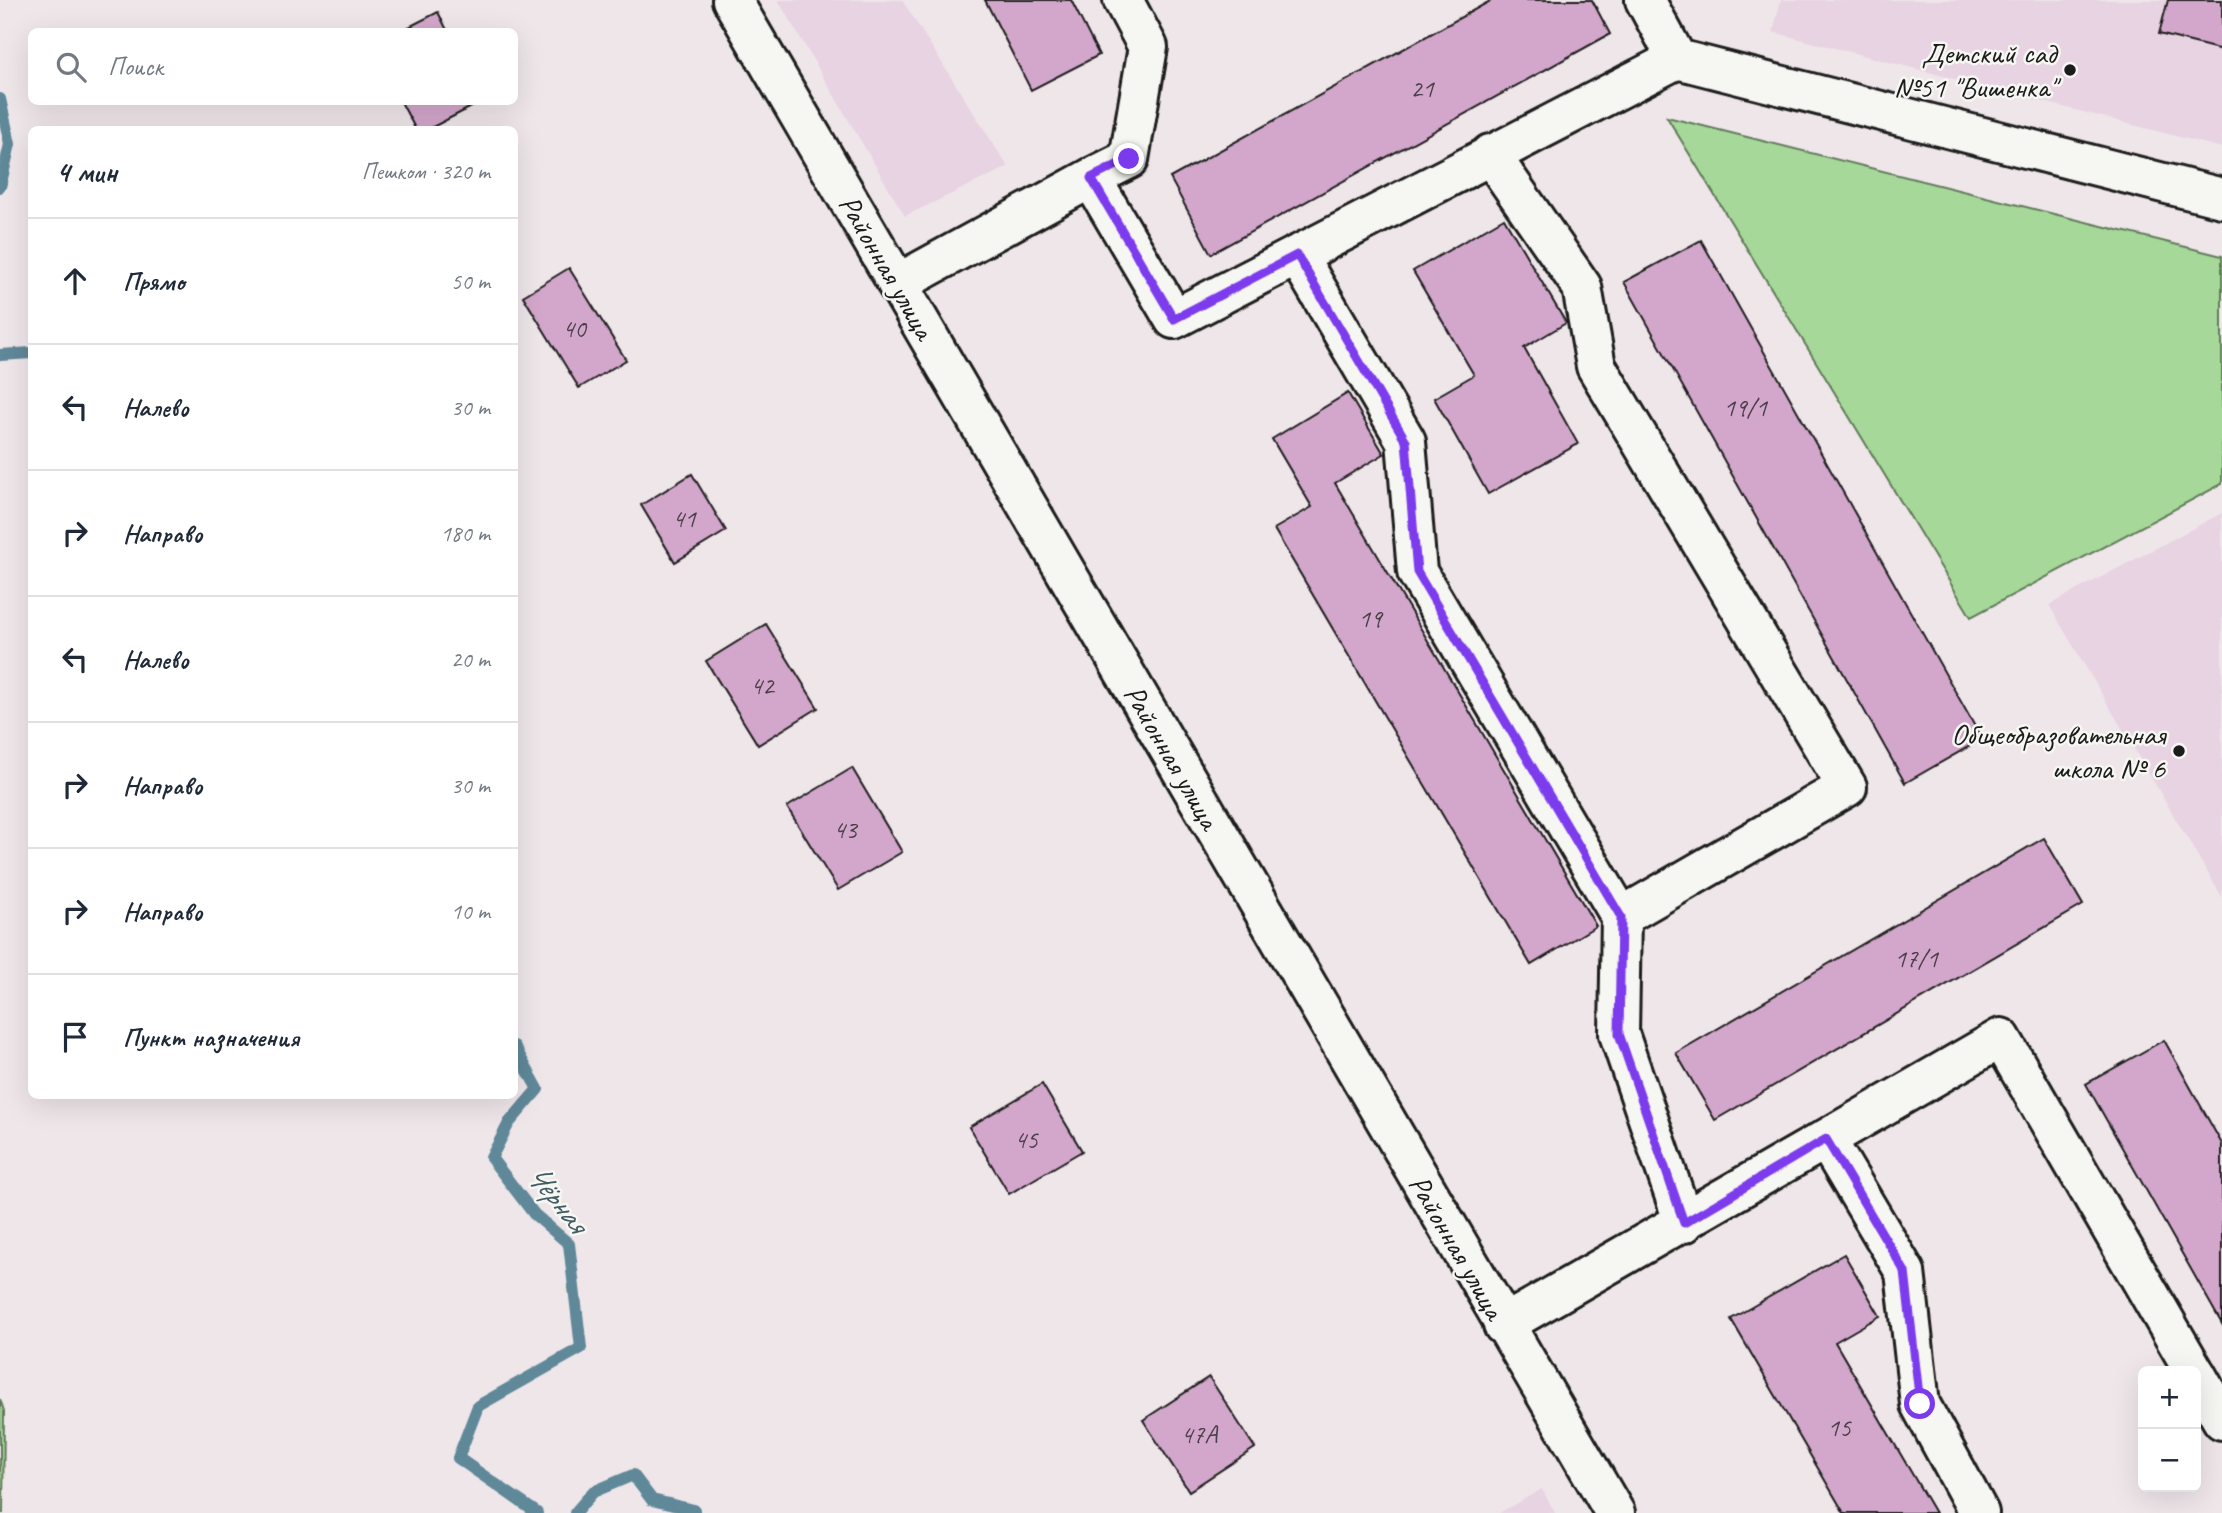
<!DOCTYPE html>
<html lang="ru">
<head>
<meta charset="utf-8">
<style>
  :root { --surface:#fff; --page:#f2f2f3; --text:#1f2937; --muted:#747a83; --line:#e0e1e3 }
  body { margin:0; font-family:Caveat,sans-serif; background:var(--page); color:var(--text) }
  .controls { position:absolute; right:21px; bottom:21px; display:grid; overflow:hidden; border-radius:10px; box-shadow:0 7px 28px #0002 }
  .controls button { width:63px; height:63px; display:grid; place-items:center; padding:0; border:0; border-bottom:2px solid var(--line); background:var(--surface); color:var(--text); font:35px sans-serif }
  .stop { position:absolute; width:21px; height:21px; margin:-16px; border:5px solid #7c3aed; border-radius:50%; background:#fff }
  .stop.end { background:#7c3aed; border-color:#fff; box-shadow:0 2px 7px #0008 }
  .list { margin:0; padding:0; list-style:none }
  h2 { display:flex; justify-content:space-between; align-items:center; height:91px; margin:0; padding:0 28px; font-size:30px }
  h2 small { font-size:23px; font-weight:400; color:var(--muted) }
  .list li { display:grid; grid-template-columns:46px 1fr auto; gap:21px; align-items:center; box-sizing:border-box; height:126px; padding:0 28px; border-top:2px solid var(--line) }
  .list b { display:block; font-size:26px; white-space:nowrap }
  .list em { font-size:23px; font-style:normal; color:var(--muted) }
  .icon { flex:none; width:38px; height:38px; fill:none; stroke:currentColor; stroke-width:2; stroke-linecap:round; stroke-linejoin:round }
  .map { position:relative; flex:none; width:2222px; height:1513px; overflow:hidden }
  .search { position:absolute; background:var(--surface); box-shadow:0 7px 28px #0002; left:28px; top:28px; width:490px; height:77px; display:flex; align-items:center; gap:18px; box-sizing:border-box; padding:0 24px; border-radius:10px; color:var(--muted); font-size:26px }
  .panel { position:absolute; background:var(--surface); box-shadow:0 7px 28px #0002; left:28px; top:126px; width:490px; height:973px; border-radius:10px }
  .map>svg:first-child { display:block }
</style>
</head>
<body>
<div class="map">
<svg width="2222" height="1513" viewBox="0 0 2222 1513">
  <rect width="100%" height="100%" fill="#efe6ea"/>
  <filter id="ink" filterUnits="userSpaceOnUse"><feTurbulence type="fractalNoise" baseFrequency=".0143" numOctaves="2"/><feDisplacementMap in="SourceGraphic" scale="14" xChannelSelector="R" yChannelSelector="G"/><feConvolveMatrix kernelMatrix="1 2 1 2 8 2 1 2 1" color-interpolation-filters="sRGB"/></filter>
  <g filter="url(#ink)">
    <!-- built -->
    <path fill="#e7d3e1" d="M 778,0 L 902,0 L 1008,167 L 905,216 Z
      M 1781,0 L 2222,0 L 2222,148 L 1773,32 Z
      M 2222,513 L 2222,897 L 2049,605 Z
      M 1542,1489 L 1555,1513 L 1499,1513 Z"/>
    <!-- green -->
    <path fill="#a6d899" stroke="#617a5a" stroke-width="2" d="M 1667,117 L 2222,256 L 2222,484 L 1971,617 Z
      M 0,1399 L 4,1411 L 3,1513 L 0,1513 Z"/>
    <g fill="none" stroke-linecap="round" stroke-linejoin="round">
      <!-- stream -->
      <path stroke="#5f8899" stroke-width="12" d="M 0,99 L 10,144 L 0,187
        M 0,355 L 32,353
        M 514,1046 L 538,1089 L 509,1123 L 491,1158 L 534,1214 L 569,1244 L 581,1348 L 478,1406 L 458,1458 L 537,1513
        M 575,1513 L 593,1492 L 633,1475 L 652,1500 L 694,1510 L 694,1513"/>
    </g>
    <!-- building -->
    <path fill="#d3a7cb" stroke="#1c1c1c" stroke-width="2" d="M 985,0 L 1071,0 L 1099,55 L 1031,90 Z
      M 1492,0 L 1592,0 L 1610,34 L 1211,254 L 1170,178 Z
      M 2168,0 L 2222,0 L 2222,50 L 2159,34 Z
      M 438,12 L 448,32 L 399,32 Z
      M 401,102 L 481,102 L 427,130 L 416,130 Z
      M 1504,218 L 1566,323 L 1524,348 L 1578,444 L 1488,494 L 1434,398 L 1474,375 L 1413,271 Z
      M 1701,240 L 1982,739 L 1905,783 L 1624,282 Z
      M 569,268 L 626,360 L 579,388 L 523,296 Z
      M 1348,393 L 1384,454 L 1335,483 L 1596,926 L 1531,965 L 1274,529 L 1312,507 L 1272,439 Z
      M 692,474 L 726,531 L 675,562 L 641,505 Z
      M 766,624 L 818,708 L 758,745 L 706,661 Z
      M 852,768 L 902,852 L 838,890 L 787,807 Z
      M 2044,838 L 2083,905 L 1715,1120 L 1676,1053 Z
      M 2164,1040 L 2222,1144 L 2222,1324 L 2086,1084 Z
      M 1042,1084 L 1082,1151 L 1009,1194 L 969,1127 Z
      M 1844,1254 L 1880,1316 L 1835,1342 L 1935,1513 L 1844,1513 L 1731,1319 Z
      M 1209,1377 L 1255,1448 L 1189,1491 L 1143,1420 Z"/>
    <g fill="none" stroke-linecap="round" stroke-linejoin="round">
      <defs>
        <path id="minor" d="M 1645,0 L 1677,59
          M 1490,154 L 1582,287 L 1596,366 L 1847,787 L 1621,917
          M 1091,178 L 1129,159 L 1148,47 L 1123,0
          M 1297,255 L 1406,441 L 1417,572 L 1621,917 L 1619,1034 L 1684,1223
          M 897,284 L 1091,178 L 1174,319 L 1677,59 L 2222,198
          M 1826,1139 L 2001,1038 L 2194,1371
          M 1503,1325 L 1826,1139 L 1905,1272 L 1920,1404 L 1979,1513
          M 2196,1374 L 2222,1420"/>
        <path id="major" d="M 732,0 L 1615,1513"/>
      </defs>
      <!-- minor casing -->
      <use href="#minor" stroke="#1c1c1c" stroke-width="44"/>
      <!-- major casing -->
      <use href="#major" stroke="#1c1c1c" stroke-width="44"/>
      <!-- minor -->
      <use href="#minor" stroke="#f6f6f2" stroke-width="38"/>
      <!-- major -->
      <use href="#major" stroke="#f6f6f2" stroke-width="38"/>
    </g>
  </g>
  <g fill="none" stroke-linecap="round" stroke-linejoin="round" filter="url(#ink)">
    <!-- route -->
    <path stroke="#7c3aed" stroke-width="9" d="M 1129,159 L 1091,178 L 1174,319 L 1297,255 L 1406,441 L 1417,572 L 1621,917 L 1619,1034 L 1684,1223 L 1826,1139 L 1905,1272 L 1920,1404"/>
  </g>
  <!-- markers -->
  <g fill="#1c1c1c" stroke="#f6f6f2" stroke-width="2.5">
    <circle cx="2070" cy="70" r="7"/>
    <circle cx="2179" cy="751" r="7"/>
  </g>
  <g text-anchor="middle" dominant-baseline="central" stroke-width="5" stroke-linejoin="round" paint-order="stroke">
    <!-- number labels -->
    <g font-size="26" fill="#4a3f48">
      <text x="1422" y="88">21</text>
      <text x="574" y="328">40</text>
      <text x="1745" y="407">19/1</text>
      <text x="684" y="518">41</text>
      <text x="1370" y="618">19</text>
      <text x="762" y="685">42</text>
      <text x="845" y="829">43</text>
      <text x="1916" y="958">17/1</text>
      <text x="1026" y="1139">45</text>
      <text x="1839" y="1427">15</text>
      <text x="1199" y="1434">47А</text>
    </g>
    <!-- poi labels -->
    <g font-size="30" fill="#1c1c1c" stroke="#f6f6f2" text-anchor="end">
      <text x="2056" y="53">Детский сад<tspan x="2056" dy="34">№51 "Вишенка"</tspan></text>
      <text x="2165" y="734">Общеобразовательная<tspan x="2165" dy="34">школа № 6</tspan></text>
    </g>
    <!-- street labels -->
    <g font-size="30" fill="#1c1c1c" stroke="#f6f6f2">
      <text transform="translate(887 267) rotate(60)">Районная улица</text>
      <text transform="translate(1172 757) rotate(60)">Районная улица</text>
      <text transform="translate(1457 1247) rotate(60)">Районная улица</text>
    </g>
    <!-- water labels -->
    <g font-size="32" font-style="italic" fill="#435b65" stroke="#f6f6f2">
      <text transform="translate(557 1198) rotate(51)">Чёрная</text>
    </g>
  </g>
</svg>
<div class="controls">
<button>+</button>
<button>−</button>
</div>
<div class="stop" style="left:1920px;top:1404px"></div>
<div class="stop end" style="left:1129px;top:159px"></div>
<div class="search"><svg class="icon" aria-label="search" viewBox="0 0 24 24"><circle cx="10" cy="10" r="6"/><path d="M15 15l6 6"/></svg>Поиск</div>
<section class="panel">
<h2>4 мин<small>Пешком · 320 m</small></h2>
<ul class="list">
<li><svg class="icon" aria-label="ahead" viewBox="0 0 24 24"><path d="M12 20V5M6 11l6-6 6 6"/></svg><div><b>Прямо</b></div><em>50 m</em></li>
<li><svg class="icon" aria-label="left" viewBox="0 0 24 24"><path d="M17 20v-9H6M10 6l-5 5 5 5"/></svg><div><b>Налево</b></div><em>30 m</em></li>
<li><svg class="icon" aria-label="right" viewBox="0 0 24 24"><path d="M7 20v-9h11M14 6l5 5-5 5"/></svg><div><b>Направо</b></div><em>180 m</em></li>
<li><svg class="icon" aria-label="left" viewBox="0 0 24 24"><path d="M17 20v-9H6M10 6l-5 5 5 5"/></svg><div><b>Налево</b></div><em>20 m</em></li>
<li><svg class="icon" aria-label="right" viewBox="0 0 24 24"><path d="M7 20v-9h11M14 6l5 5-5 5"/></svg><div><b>Направо</b></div><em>30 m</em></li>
<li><svg class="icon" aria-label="right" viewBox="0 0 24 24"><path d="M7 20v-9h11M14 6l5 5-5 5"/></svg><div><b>Направо</b></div><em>10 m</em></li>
<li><svg class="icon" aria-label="arrive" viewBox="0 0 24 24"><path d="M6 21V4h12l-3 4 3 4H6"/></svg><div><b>Пункт назначения</b></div></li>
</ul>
</section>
</div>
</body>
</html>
